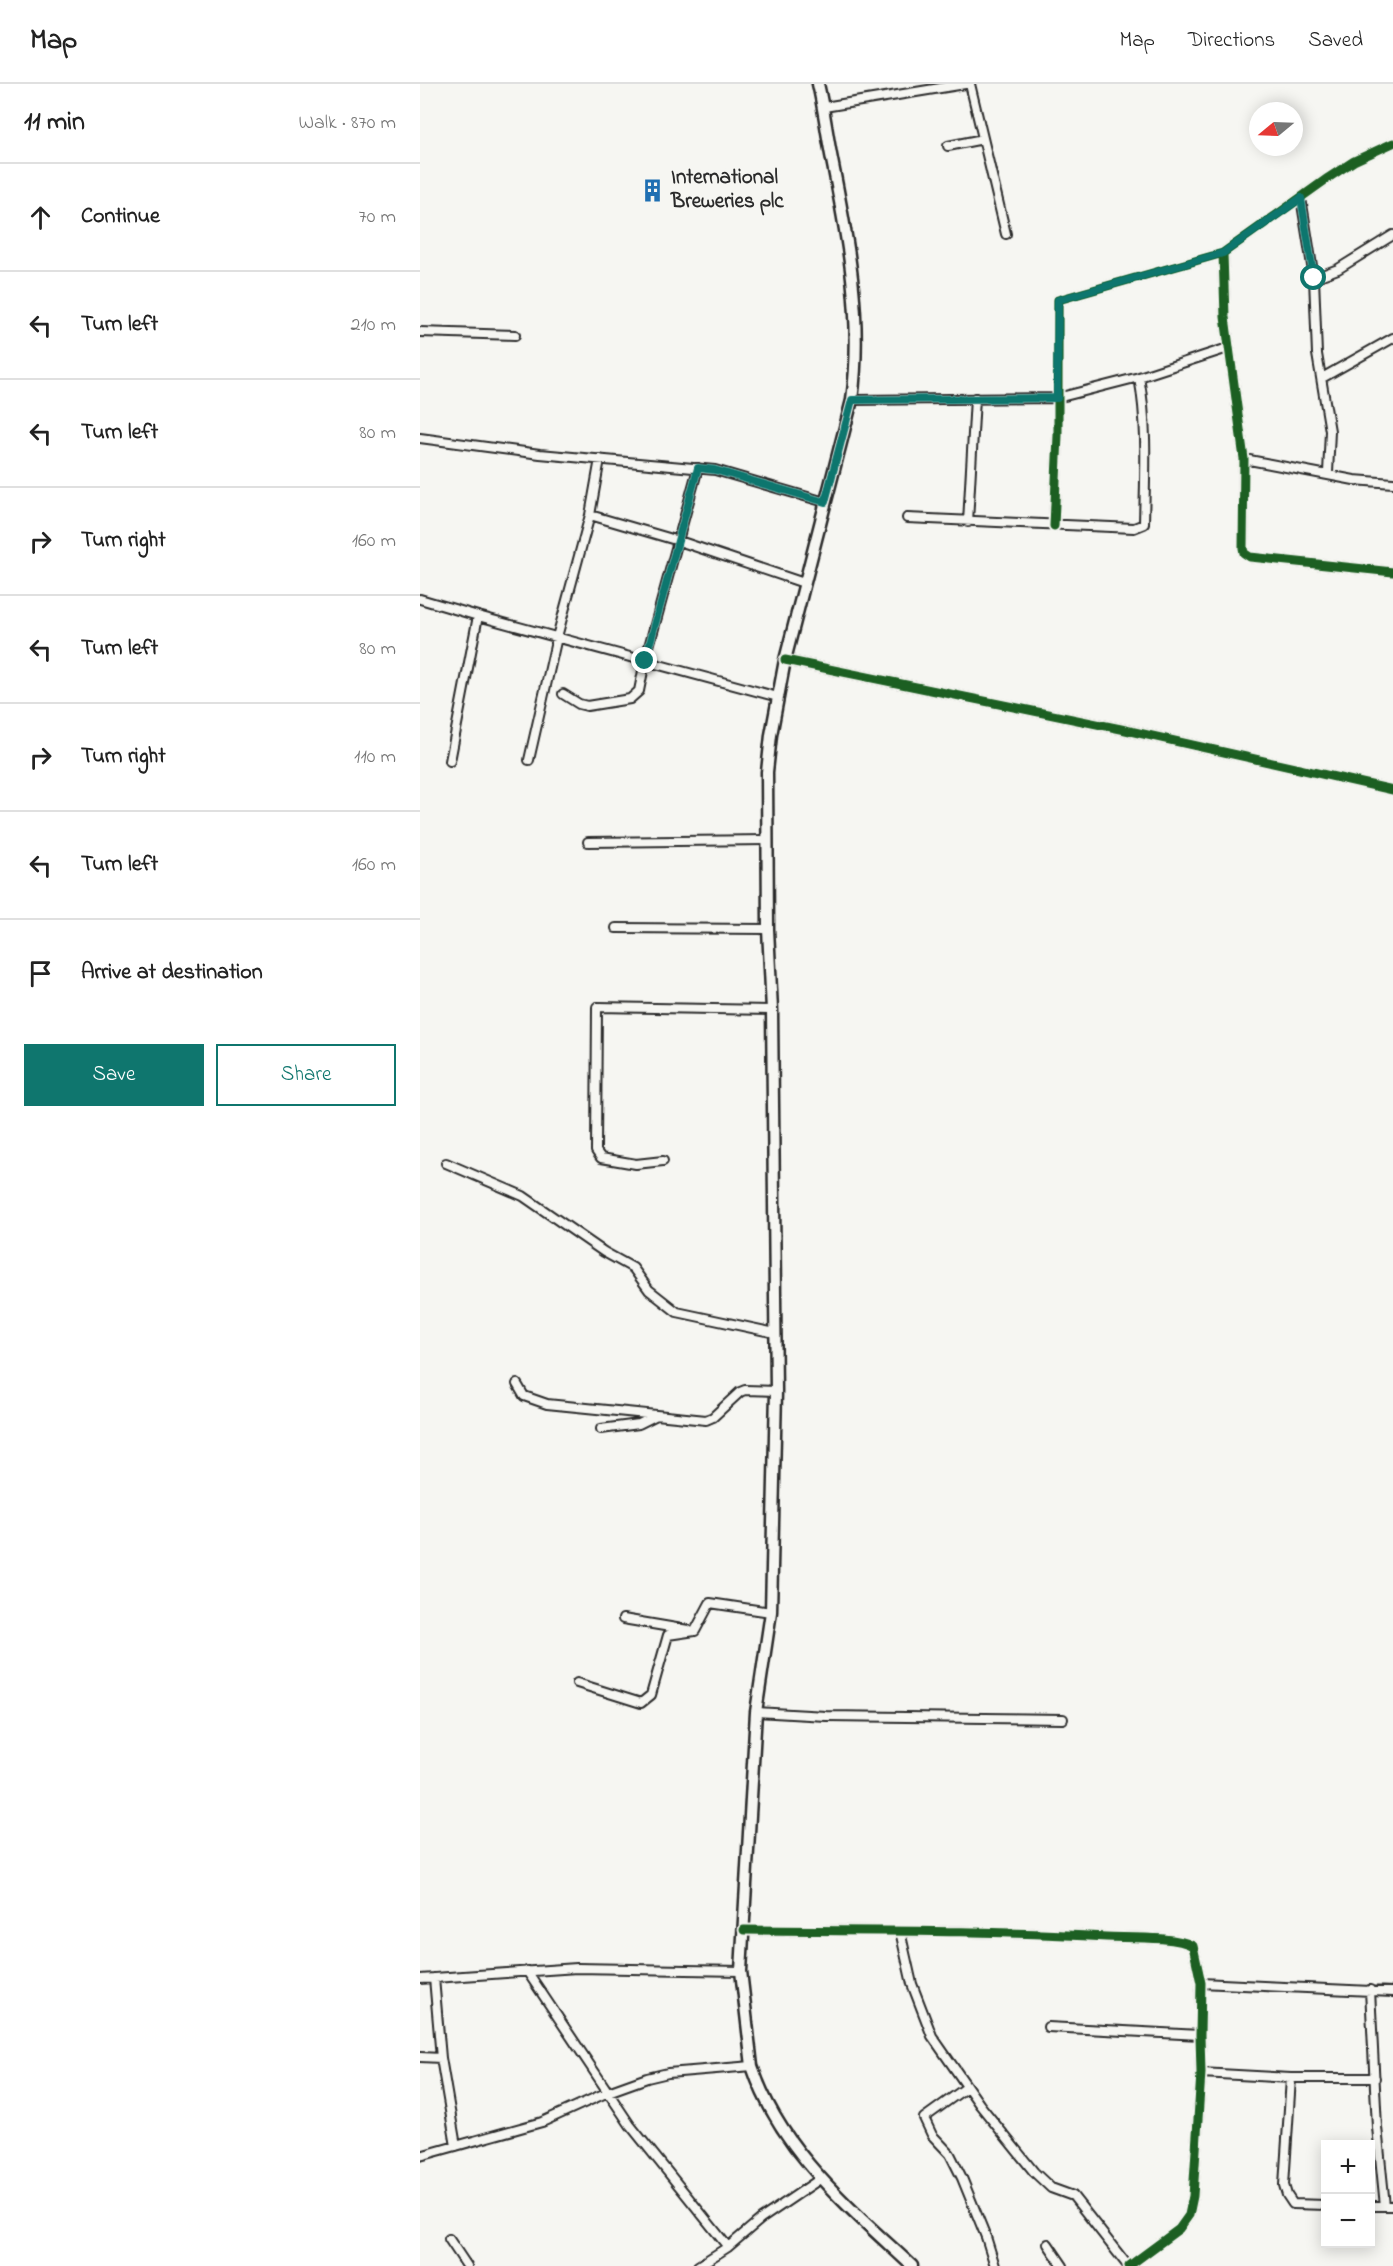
<!DOCTYPE html>
<html lang="en">
<head>
<meta charset="utf-8">
<style>
  :root { --surface:#fff; --page:#f6f6f6; --text:#222; --muted:#767676; --line:#e0e0e0; --accent:#0f766e }
  body { margin:0; font-family:"Indie Flower",sans-serif; background:var(--page); color:var(--text) }
  .controls { position:absolute; right:18px; bottom:18px; display:grid; overflow:hidden; border-radius:0px; box-shadow:0 3px 15px #0003 }
  .controls button { width:54px; height:54px; display:grid; place-items:center; padding:0; border:0; border-bottom:2px solid var(--line); background:var(--surface); color:var(--text); font:30px sans-serif }
  .compass { position:absolute; left:829px; top:18px; width:54px; height:54px; border-radius:50%; background:var(--surface); box-shadow:0 3px 15px #0003; rotate:251deg }
  .stop { position:absolute; width:18px; height:18px; margin:-14px; border:4px solid #0f766e; border-radius:50%; background:#fff }
  .stop.end { background:#0f766e; border-color:#fff; box-shadow:0 2px 6px #0008 }
  .list { margin:0; padding:0; list-style:none }
  h2 { display:flex; justify-content:space-between; align-items:center; height:78px; margin:0; padding:0 24px; font-size:26px }
  h2 small { font-size:20px; font-weight:400; color:var(--muted) }
  .list li { display:grid; grid-template-columns:39px 1fr auto; gap:18px; align-items:center; box-sizing:border-box; height:108px; padding:0 24px; border-top:2px solid var(--line) }
  .list b { display:block; font-size:22px; white-space:nowrap }
  .list em { font-size:20px; font-style:normal; color:var(--muted) }
  .actions { display:flex; gap:12px; padding:18px 24px }
  .actions a { flex:1; padding:14px 0; border:2px solid var(--accent); border-radius:0px; text-align:center; font-size:21px; color:var(--accent) }
  .actions .main { background:var(--accent); color:#fff }
  .icon { flex:none; width:33px; height:33px; fill:none; stroke:currentColor; stroke-width:2; stroke-linecap:round; stroke-linejoin:round }
  .map { position:relative; flex:none; width:973px; height:2182px; overflow:hidden }
  header { display:flex; align-items:center; gap:36px; box-sizing:border-box; height:84px; padding:0 30px; background:var(--surface); border-bottom:2px solid var(--line) }
  header strong { font-size:28px }
  nav { display:flex; gap:33px; margin-inline-start:auto; font-size:21px }
  main { display:flex }
  aside { flex:1; background:var(--surface) }
  .map>svg:first-child { display:block }
</style>
</head>
<body>
<header>
<strong>Map</strong>
<nav><a>Map</a><a>Directions</a><a>Saved</a></nav>
</header>
<main>
<aside>
<h2>11 min<small>Walk · 870 m</small></h2>
<ul class="list">
<li><svg class="icon" aria-label="ahead" viewBox="0 0 24 24"><path d="M12 20V5M6 11l6-6 6 6"/></svg><div><b>Continue</b></div><em>70 m</em></li>
<li><svg class="icon" aria-label="left" viewBox="0 0 24 24"><path d="M17 20v-9H6M10 6l-5 5 5 5"/></svg><div><b>Turn left</b></div><em>210 m</em></li>
<li><svg class="icon" aria-label="left" viewBox="0 0 24 24"><path d="M17 20v-9H6M10 6l-5 5 5 5"/></svg><div><b>Turn left</b></div><em>80 m</em></li>
<li><svg class="icon" aria-label="right" viewBox="0 0 24 24"><path d="M7 20v-9h11M14 6l5 5-5 5"/></svg><div><b>Turn right</b></div><em>160 m</em></li>
<li><svg class="icon" aria-label="left" viewBox="0 0 24 24"><path d="M17 20v-9H6M10 6l-5 5 5 5"/></svg><div><b>Turn left</b></div><em>80 m</em></li>
<li><svg class="icon" aria-label="right" viewBox="0 0 24 24"><path d="M7 20v-9h11M14 6l5 5-5 5"/></svg><div><b>Turn right</b></div><em>110 m</em></li>
<li><svg class="icon" aria-label="left" viewBox="0 0 24 24"><path d="M17 20v-9H6M10 6l-5 5 5 5"/></svg><div><b>Turn left</b></div><em>160 m</em></li>
<li><svg class="icon" aria-label="arrive" viewBox="0 0 24 24"><path d="M6 21V4h12l-3 4 3 4H6"/></svg><div><b>Arrive at destination</b></div></li>
</ul>
<div class="actions"><a class="main">Save</a><a>Share</a></div>
</aside>
<div class="map">
<svg width="973" height="2182" viewBox="0 0 973 2182">
  <rect width="100%" height="100%" fill="#f6f6f2"/>
  <filter id="ink" filterUnits="userSpaceOnUse"><feTurbulence type="fractalNoise" baseFrequency=".0167" numOctaves="2"/><feDisplacementMap in="SourceGraphic" scale="12" xChannelSelector="R" yChannelSelector="G"/><feConvolveMatrix kernelMatrix="1 2 1 2 8 2 1 2 1" color-interpolation-filters="sRGB"/></filter>
  <g filter="url(#ink)">
    <g fill="none" stroke-linecap="round" stroke-linejoin="round">
      <defs>
        <path id="street" d="M 550,0 L 586,150
          M 404,23 L 545,0
          M 528,62 L 563,55
          M 881,114 L 894,194 L 897,270 L 910,347 L 908,389
          M 803,169 L 805,233 L 824,375 L 823,464 L 824,469 L 830,473 L 973,488
          M 894,194 L 918,185 L 973,151
          M 0,248 L 95,251
          M 902,294 L 973,254
          M 432,316 L 637,314 L 719,293 L 808,264
          M 0,354 L 120,370 L 295,386 L 405,418
          M 824,375 L 934,396 L 973,399
          M 170,431 L 259,457 L 384,499
          M 487,434 L 714,444 L 724,440 C 725,390 728,342 719,293
          M 548,438 L 555,314
          M 634,442 L 638,351 L 638,216 L 803,169 L 908,94 L 934,77 L 973,59
          M 0,515 L 58,532 L 358,613
          M 365,576 L 701,645 L 973,706
          M 143,610 L 159,620 L 167,622 L 210,615 L 219,607 L 225,577 L 278,384
          M 109,676 L 137,553 L 170,431 L 180,375
          M 30,677 L 58,532
          M 168,758 L 348,756
          M 196,844 L 348,845
          M 243,1077 L 216,1080 L 181,1074 L 176,1067 L 177,923 L 352,926
          M 26,1079 L 103,1112 L 184,1168 L 213,1184 L 229,1206 L 257,1228 L 355,1249
          M 97,1300 L 104,1312 L 127,1320 L 286,1336 L 293,1333 L 320,1308 L 325,1306 L 356,1307
          M 181,1345 L 219,1340 L 235,1332
          M 203,1535 L 268,1546
          M 157,1599 L 221,1619 L 231,1611 L 248,1551 L 275,1547 L 290,1519 L 351,1528
          M 336,1628 L 406,1632 L 643,1635
          M 324,1846 C 445,1847 566,1846 686,1853 C 707,1854 756,1852 773,1862 L 781,1899 L 780,1951 L 781,1989 L 773,2112 L 769,2131 L 759,2145 L 709,2182
          M 480,1847 L 492,1900 L 512,1952 L 560,2021 L 614,2088 L 631,2104 L 653,2112 L 708,2182
          M 107,1887 L 210,2041 L 308,2163
          M 14,1894 L 21,1974 L 36,2062
          M 0,1895 L 157,1884 L 321,1887
          M 781,1899 L 973,1908
          M 950,1906 L 957,2043 L 965,2122
          M 628,1943 L 780,1951
          M 0,1973 L 21,1974
          M 781,1989 L 871,1994 L 955,1994
          M 871,1994 L 864,2101 L 867,2111 L 873,2120 L 906,2121
          M 547,2003 L 504,2034 L 512,2051 L 530,2070 L 542,2094 L 566,2153 L 575,2182
          M 0,2072 L 122,2038 L 188,2008 L 227,1994 L 248,1989 L 332,1982
          M 950,2122 L 973,2122
          M 29,2155 L 47,2182
          M 628,2160 L 643,2182
          M 278,2182 L 308,2163 L 341,2135 L 400,2095"/>
        <path id="secondary" d="M 398,0 C 404,25 407,51 412,76 C 428,156 443,234 432,316 L 365,576 L 351,651 L 347,688 L 348,845 L 352,926 L 356,1307 L 351,1528 L 336,1628 L 321,1887 L 332,1982 C 360,2067 429,2123 492,2182"/>
      </defs>
      <!-- street casing -->
      <use href="#street" stroke="#2b2b2b" stroke-width="12"/>
      <!-- secondary casing -->
      <use href="#secondary" stroke="#2b2b2b" stroke-width="15"/>
      <!-- street -->
      <use href="#street" stroke="#f6f6f2" stroke-width="8"/>
      <!-- secondary -->
      <use href="#secondary" stroke="#f6f6f2" stroke-width="10"/>
      <defs>
        <path id="cycleway" d="M 803,169 L 805,233 L 824,375 L 823,464 L 824,469 L 830,473 L 973,488
          M 634,442 L 638,351 L 638,216 L 803,169 L 908,94 L 934,77 L 973,59
          M 365,576 L 701,645 L 973,706
          M 324,1846 C 445,1847 566,1846 686,1853 C 707,1854 756,1852 773,1862 L 781,1899 L 780,1951 L 781,1989 L 773,2112 L 769,2131 L 759,2145 L 709,2182"/>
      </defs>
      <!-- cycleway casing -->
      <use href="#cycleway" stroke="#f6f6f2" stroke-width="13"/>
      <!-- cycleway -->
      <use href="#cycleway" stroke="#1b5e20" stroke-width="9"/>
    </g>
  </g>
  <g fill="none" stroke-linecap="round" stroke-linejoin="round" filter="url(#ink)">
    <!-- route -->
    <path stroke="#0f766e" stroke-width="8" d="M 225,577 L 278,384 L 295,386 L 405,418 L 432,316 L 637,314 L 638,216 L 803,169 L 881,114 L 894,194"/>
  </g>
  <!-- icons -->
  <defs>
    <symbol id="building-bare" viewBox="-9 -9 18 18"><path d="M-4-6H4V6H1V3H-1V6H-4ZM-2.5-4.3h1.7v1.8h-1.7ZM.8-4.3h1.7v1.8H.8ZM-2.5-1h1.7V.8h-1.7ZM.8-1h1.7V.8H.8Z" fill="#1f6fb2" stroke="#f6f6f2" stroke-width="2.5" paint-order="stroke"/></symbol>
  </defs>
  <g fill-rule="evenodd">
    <use href="#building-bare" x="216" y="90" width="33" height="33"/>
  </g>
  <g text-anchor="middle" dominant-baseline="central" stroke-width="6" stroke-linejoin="round" paint-order="stroke">
    <!-- poi labels -->
    <g font-size="21" font-weight="bold" fill="#2b2b2b" stroke="#f6f6f2" text-anchor="start">
      <text x="251" y="94">International<tspan x="251" dy="24">Breweries plc</tspan></text>
    </g>
  </g>
</svg>
<div class="controls">
<button>+</button>
<button>−</button>
</div>
<svg class="compass" viewBox="-18 -18 36 36"><path d="M0-13l5 13h-10z" fill="#e53935"/><path d="M0 13l5-13h-10z" fill="#767676"/></svg>
<div class="stop" style="left:894px;top:194px"></div>
<div class="stop end" style="left:225px;top:577px"></div>
</div>
</main>
</body>
</html>
